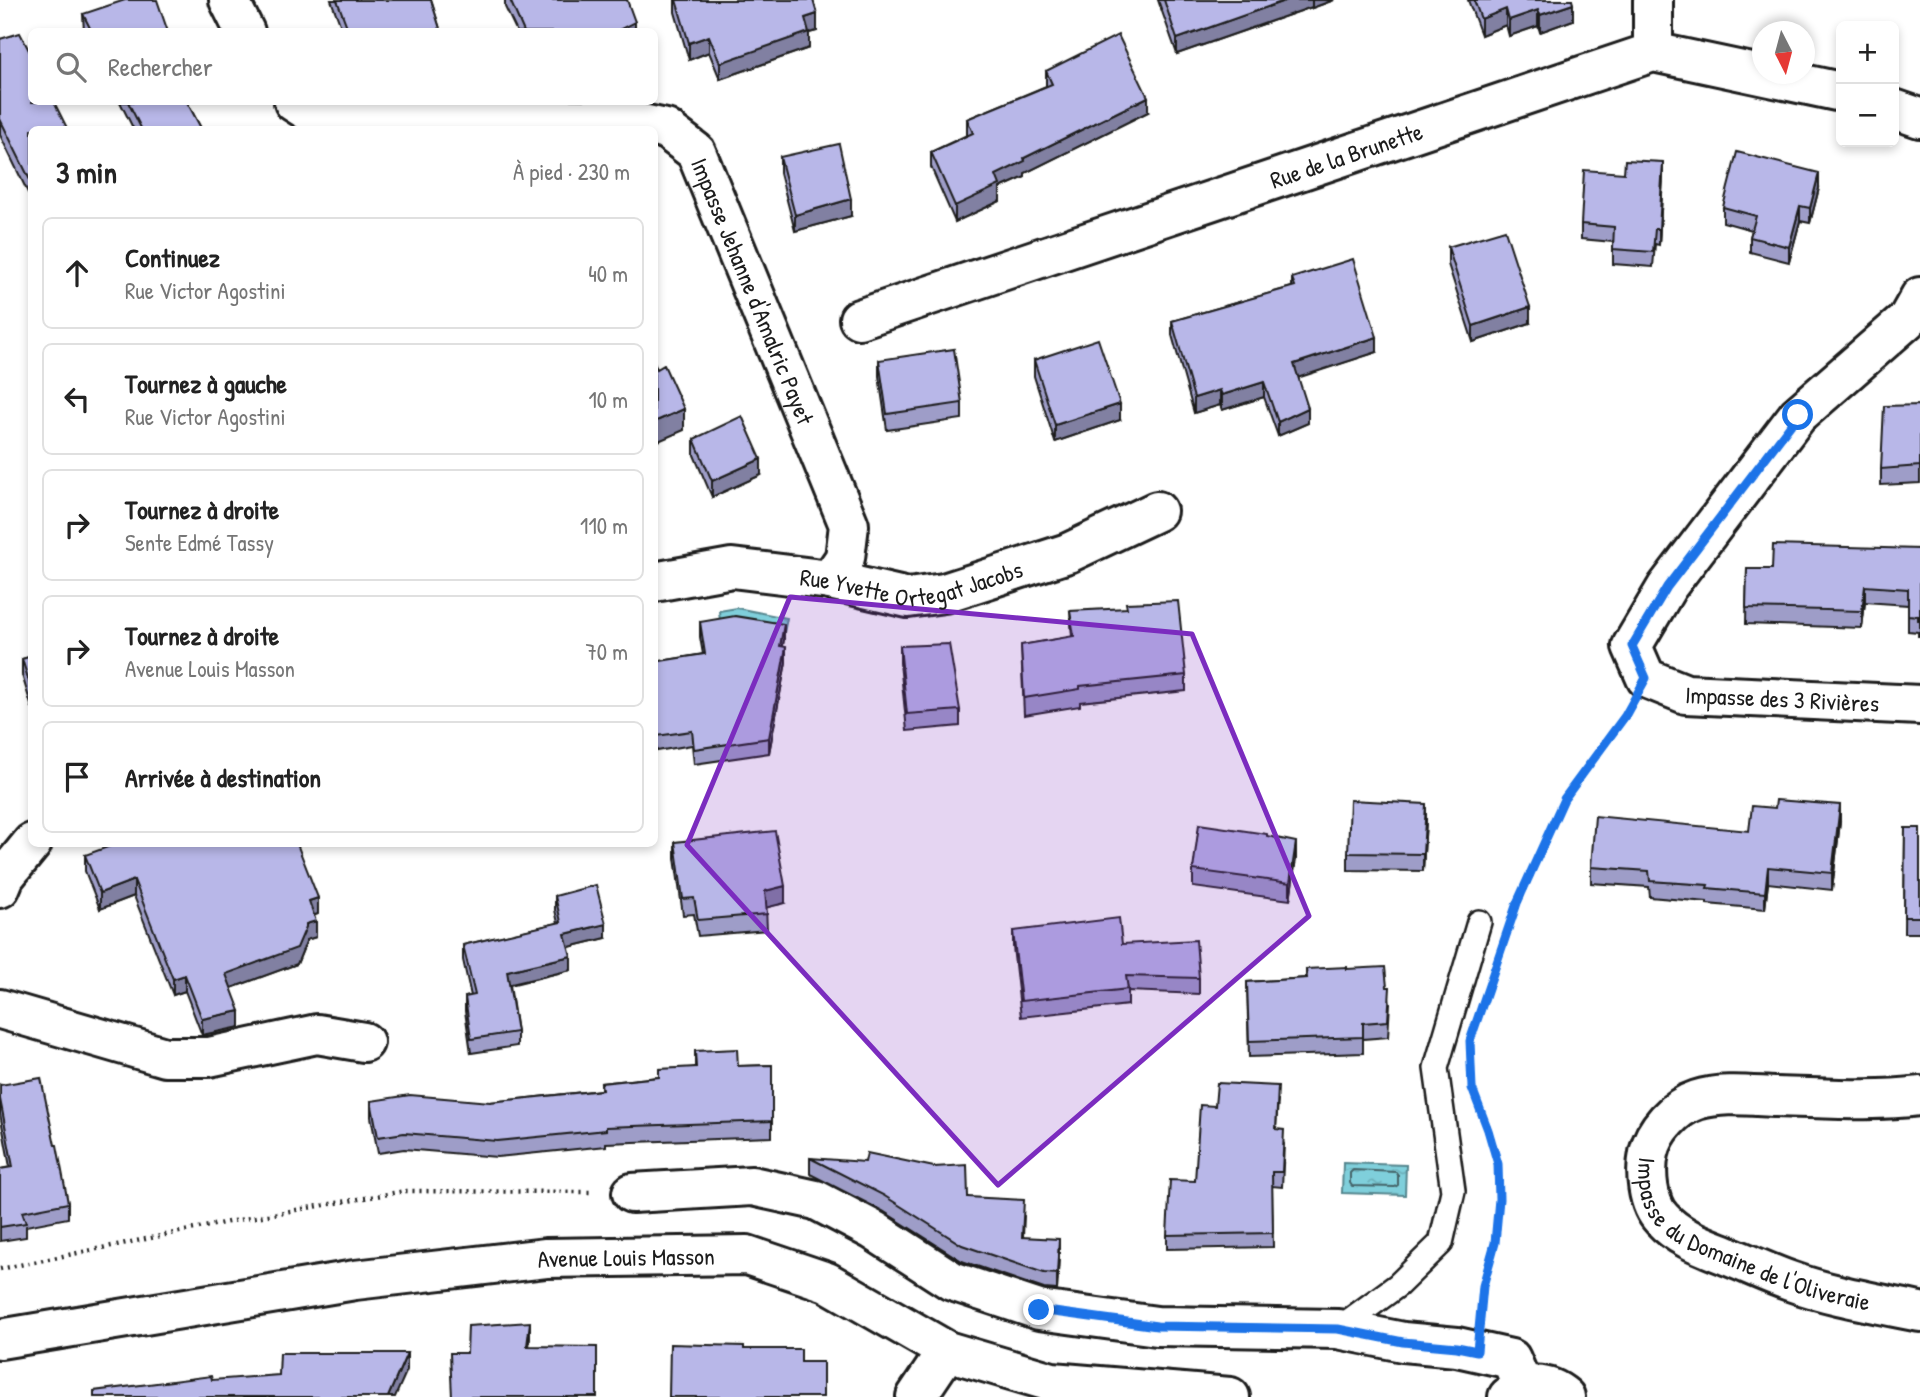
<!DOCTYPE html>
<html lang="fr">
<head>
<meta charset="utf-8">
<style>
  :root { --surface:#fff; --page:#f6f6f6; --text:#222; --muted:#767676; --line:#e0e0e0 }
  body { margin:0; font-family:"Patrick Hand",sans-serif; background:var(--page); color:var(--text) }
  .controls { position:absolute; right:21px; top:21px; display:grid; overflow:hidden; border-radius:10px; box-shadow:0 4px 10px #0003 }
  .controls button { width:63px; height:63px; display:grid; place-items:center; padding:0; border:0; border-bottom:2px solid var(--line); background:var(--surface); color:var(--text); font:35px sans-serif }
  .compass { position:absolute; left:1752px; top:21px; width:63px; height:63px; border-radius:50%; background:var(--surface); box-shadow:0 4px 10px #0003; rotate:174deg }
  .stop { position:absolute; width:21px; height:21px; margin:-16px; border:5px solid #1a73e8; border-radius:50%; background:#fff }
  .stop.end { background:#1a73e8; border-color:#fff; box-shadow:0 2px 7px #0008 }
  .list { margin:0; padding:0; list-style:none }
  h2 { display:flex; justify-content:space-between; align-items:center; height:91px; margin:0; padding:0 28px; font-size:30px }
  h2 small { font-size:23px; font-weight:400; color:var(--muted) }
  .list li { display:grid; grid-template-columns:46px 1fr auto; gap:21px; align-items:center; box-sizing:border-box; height:112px; margin:0 14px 14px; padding:0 14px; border:2px solid var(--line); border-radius:10px }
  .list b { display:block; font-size:26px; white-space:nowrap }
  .list p { margin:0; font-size:23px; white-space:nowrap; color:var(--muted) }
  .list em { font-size:23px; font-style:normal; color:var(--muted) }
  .icon { flex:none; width:38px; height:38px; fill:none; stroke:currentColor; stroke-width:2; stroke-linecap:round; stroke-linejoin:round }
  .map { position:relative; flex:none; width:1920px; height:1397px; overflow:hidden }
  .search { position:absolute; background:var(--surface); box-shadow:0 4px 10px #0003; left:28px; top:28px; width:630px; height:77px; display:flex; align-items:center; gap:18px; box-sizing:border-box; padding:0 24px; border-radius:10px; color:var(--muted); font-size:26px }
  .panel { position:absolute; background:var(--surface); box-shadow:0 4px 10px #0003; left:28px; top:126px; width:630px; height:721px; border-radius:10px }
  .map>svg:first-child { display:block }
</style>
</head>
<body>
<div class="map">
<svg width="1920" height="1397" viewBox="0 0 1920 1397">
  <defs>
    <pattern id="water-ripples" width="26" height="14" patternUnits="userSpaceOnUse" patternTransform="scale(1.75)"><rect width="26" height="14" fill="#7fcfdb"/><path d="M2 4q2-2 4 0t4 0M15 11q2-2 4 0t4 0" fill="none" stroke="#6db1bb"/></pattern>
  </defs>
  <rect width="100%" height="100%" fill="#fff"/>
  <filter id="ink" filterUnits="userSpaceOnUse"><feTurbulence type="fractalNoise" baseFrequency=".0143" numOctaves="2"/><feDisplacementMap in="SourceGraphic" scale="14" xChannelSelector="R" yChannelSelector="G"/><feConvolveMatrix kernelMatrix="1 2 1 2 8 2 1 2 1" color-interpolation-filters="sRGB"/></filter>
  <g filter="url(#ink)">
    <!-- water -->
    <path fill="url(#water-ripples)" stroke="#57878f" stroke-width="2" d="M 737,608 L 787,618 L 783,638 L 721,631 L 719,611 Z
      M 1343,1163 L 1406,1165 L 1405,1195 L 1342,1193 Z"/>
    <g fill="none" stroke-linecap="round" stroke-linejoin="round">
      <!-- shore -->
      <path stroke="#446468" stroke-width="2" d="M 1353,1170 L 1396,1172 L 1398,1175 L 1398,1185 L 1395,1187 L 1352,1186 L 1350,1183 L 1350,1173 Z"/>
      <defs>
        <path id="service" d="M 1338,1329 L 1398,1285 L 1441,1243 L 1453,1191 L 1436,1068 L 1479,922"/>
        <g id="minor">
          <path d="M 229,0 L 245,32"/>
          <path d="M 1653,0 L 1653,52"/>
          <path id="s1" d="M 294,102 L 316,116 L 624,120 L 666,129 L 696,152 L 849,525 L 845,558 L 830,580"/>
          <path d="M 1894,109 L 1920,118"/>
          <path id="s2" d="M 1920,297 L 1907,320 L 1798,415 L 1667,587 L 1632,646 L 1646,678 L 1686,694 L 1920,705"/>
          <path id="s3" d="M 859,319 L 1653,52 L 1841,92"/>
          <path id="s4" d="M 654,582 L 732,568 L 830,580 L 908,598 L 944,593 L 1068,553 L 1157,511"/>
          <path d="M 0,888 L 5,876 L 32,843"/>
          <path d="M 0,1009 L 165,1057 L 209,1057 L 317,1034 L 364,1042"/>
          <path id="s5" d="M 1920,1096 C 1872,1102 1824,1098 1776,1097 C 1751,1096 1721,1092 1697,1100 C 1675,1107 1654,1130 1649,1153 C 1645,1172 1647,1204 1662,1219 C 1680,1239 1707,1247 1731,1257 C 1751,1265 1770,1274 1790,1281 C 1832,1296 1877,1303 1920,1312"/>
          <path d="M 632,1193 L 752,1186 L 816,1200 L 873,1230 L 952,1281 L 1039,1310 L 1157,1326 L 1338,1329 L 1403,1342 L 1457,1347 L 1511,1359 L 1523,1387"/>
          <path d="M 916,1397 L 947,1351"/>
        </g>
        <g id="tertiary">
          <path id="s6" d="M 0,1339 L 355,1280 L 546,1258 L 747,1255 L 827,1282 L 947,1351 L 1052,1382 L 1230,1397"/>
          <path d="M 1508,1397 C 1525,1381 1548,1382 1565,1397"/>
        </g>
      </defs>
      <!-- service casing -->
      <use href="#service" stroke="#1c1c1c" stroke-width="28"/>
      <!-- minor casing -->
      <use href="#minor" stroke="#1c1c1c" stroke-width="44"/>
      <!-- tertiary casing -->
      <use href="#tertiary" stroke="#1c1c1c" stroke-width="44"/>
      <!-- path -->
      <path stroke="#1c1c1c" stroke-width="4.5" stroke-dasharray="2 5" stroke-linecap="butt" d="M 1513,915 L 1564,799 L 1627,714
        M 1479,1105 L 1488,1130 L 1498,1164 L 1499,1199 L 1495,1243 L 1483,1286 L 1481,1308
        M 0,1269 L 233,1221 L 405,1191 L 593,1192"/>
      <!-- service -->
      <use href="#service" stroke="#fff" stroke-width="23"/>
      <!-- minor -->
      <use href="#minor" stroke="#fff" stroke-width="38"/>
      <!-- tertiary -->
      <use href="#tertiary" stroke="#fff" stroke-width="38"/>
    </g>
    <!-- wall -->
    <path fill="#9e9dc8" stroke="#1c1c1c" stroke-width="2" d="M 331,0 L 431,0 L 441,32 L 343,32 Z
      M 505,0 L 627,0 L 635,32 L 517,32 L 505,7 Z
      M 675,0 L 813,0 L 817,31 L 809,33 L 809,48 L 720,79 L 709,52 L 689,60 L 675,12 Z
      M 1158,0 L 1334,0 L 1312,8 L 1312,7 L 1177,54 Z
      M 1468,0 L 1572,0 L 1573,20 L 1540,32 L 1538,26 L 1509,36 L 1506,25 L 1481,35 Z
      M 83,14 L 168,32 L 84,32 Z
      M 0,39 L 32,130 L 32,201 L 0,135 Z
      M 1046,71 L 1148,112 L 1025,173 L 1025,177 L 1000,188 L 1000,201 L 955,222 L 931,167 L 931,152 L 967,135 L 967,119 L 1046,86 Z
      M 120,102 L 187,102 L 202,130 L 134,130 Z
      M 780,157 L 851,216 L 795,231 L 780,173 Z
      M 1663,177 L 1659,245 L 1655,244 L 1653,267 L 1613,264 L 1613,242 L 1581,239 L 1581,224 Z
      M 1819,188 L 1810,223 L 1800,221 L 1789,262 L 1750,252 L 1750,237 L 1752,230 L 1723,222 L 1723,207 Z
      M 1448,247 L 1530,323 L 1473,342 L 1448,264 Z
      M 1292,278 L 1377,352 L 1298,377 L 1308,423 L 1278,436 L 1264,397 L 1222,410 L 1220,405 L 1194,413 L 1172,335 L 1172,321 L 1292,287 Z
      M 879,360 L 962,403 L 962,419 L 887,430 L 879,376 Z
      M 1034,360 L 1120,420 L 1055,442 L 1034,376 Z
      M 1920,405 L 1920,483 L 1881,485 L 1881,469 Z
      M 694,439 L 761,475 L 712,497 L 694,455 Z
      M 1920,549 L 1920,636 L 1918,636 L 1918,632 L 1908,631 L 1908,605 L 1865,602 L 1862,628 L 1746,624 L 1747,569 L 1772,569 Z
      M 1070,611 L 1186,675 L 1186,691 L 1080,702 L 1080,706 L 1024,715 L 1021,645 L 1072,637 Z
      M 700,622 L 784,639 L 783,646 L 786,662 L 769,753 L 694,764 L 692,745 L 657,751 L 654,736 L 654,662 L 703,654 L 700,637 Z
      M 900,646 L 960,710 L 960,726 L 907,731 L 900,663 Z
      M 32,656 L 32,708 L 22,675 L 22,659 Z
      M 1426,820 L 1423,871 L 1348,870 L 1348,853 Z
      M 1840,822 L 1832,890 L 1768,883 L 1765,909 L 1707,904 L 1707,902 L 1650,897 L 1649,887 L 1591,883 L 1591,867 L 1749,831 Z
      M 1905,828 L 1920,828 L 1920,933 L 1904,933 Z
      M 1267,837 L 1296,858 L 1290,900 L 1193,887 L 1193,870 Z
      M 675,842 L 785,903 L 766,907 L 767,930 L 698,936 L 694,914 L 683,915 L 675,858 Z
      M 85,855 L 318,914 L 314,915 L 316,937 L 306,940 L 306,942 L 297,964 L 231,988 L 240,1027 L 202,1035 L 185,991 L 173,995 L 134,896 L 100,909 L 85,871 Z
      M 555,896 L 606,938 L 569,947 L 571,970 L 510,985 L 517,1032 L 517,1046 L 471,1053 L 465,1011 L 465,997 L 471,996 L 463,960 L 463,945 L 558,923 L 555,910 Z
      M 1013,931 L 1122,944 L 1199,978 L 1199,994 L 1128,991 L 1128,1005 L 1021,1017 L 1013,947 Z
      M 1306,969 L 1347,969 L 1387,987 L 1390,1003 L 1388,1037 L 1363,1039 L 1363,1053 L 1249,1057 L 1247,982 L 1306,978 Z
      M 695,1051 L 738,1066 L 772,1065 L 772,1137 L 606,1143 L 606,1146 L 497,1157 L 404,1149 L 378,1153 L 371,1117 L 371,1101 L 490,1102 L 601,1090 L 601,1083 L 659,1077 L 695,1067 Z
      M 0,1085 L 55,1145 L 68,1203 L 68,1218 L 26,1226 L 26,1237 L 0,1241 L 0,1169 L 10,1167 L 0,1114 Z
      M 1278,1100 L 1276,1129 L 1284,1144 L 1282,1187 L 1272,1186 L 1273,1247 L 1167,1249 L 1167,1235 L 1195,1181 L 1215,1106 Z
      M 810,1158 L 968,1197 L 1024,1216 L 1023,1237 L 1059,1255 L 1057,1290 L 1044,1289 L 962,1261 L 883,1211 L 810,1174 Z"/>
    <!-- shaded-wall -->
    <path fill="#8180a2" stroke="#1c1c1c" stroke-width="2" d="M 1287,0 L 1312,0 L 1312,7 L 1177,54 L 1177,39 Z
      M 1312,0 L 1334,0 L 1312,8 Z
      M 1573,4 L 1573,20 L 1540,32 L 1540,15 Z
      M 1506,9 L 1506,25 L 1481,35 L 1481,19 Z
      M 1538,10 L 1538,26 L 1509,36 L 1509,20 Z
      M 817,14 L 817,31 L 809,33 L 809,48 L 720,79 L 720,63 L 805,18 Z
      M 635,22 L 635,32 L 615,32 Z
      M 709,36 L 709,52 L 689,60 L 689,43 Z
      M 1148,97 L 1148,112 L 1025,173 L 1025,177 L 1000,188 L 1000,201 L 955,222 L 955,206 L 996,175 L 1024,158 Z
      M 1663,162 L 1663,177 L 1659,245 L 1659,229 Z
      M 1819,173 L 1819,188 L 1810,223 L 1810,208 Z
      M 851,199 L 851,216 L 795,231 L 795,215 Z
      M 1800,206 L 1800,221 L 1789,262 L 1789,247 Z
      M 1530,307 L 1530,323 L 1473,342 L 1473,326 Z
      M 1377,337 L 1377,352 L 1294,379 L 1294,364 Z
      M 1264,382 L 1264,397 L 1222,410 L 1222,395 Z
      M 1220,390 L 1220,405 L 1194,413 L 1194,398 Z
      M 1120,404 L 1120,420 L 1055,442 L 1055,425 Z
      M 1308,408 L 1308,423 L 1278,436 L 1278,422 Z
      M 684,409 L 684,430 L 654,443 L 654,422 Z
      M 761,459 L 761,475 L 712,497 L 712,481 Z
      M 1865,586 L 1865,602 L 1862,628 L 1862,611 Z
      M 784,624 L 784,639 L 780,660 L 780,646 Z
      M 786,647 L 786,662 L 769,753 L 769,738 Z
      M 1426,804 L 1426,820 L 1423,871 L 1423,854 Z
      M 1840,805 L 1840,822 L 1832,890 L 1832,873 Z
      M 1296,842 L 1296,858 L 1290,900 L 1290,883 Z
      M 1768,867 L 1768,883 L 1765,909 L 1765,893 Z
      M 134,880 L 134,896 L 100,909 L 100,893 Z
      M 785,886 L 785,903 L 765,908 L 765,891 Z
      M 318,898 L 318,914 L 309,917 L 309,901 Z
      M 316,921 L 316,937 L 306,940 L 306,942 L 297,964 L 226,990 L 226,974 L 306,924 Z
      M 606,924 L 606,938 L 565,948 L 565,934 Z
      M 571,956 L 571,970 L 507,985 L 507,971 Z
      M 185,975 L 185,991 L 173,995 L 173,979 Z
      M 240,1011 L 240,1027 L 202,1035 L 202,1019 Z
      M 1059,1239 L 1059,1255 L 1057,1290 L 1057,1274 Z
      M 530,1322 L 530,1339 L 527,1362 L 527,1346 Z
      M 407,1353 L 407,1370 L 395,1397 L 388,1397 Z"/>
    <!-- building -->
    <path fill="#b8b7e8" stroke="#1c1c1c" stroke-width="2" d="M 125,0 L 157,0 L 168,32 L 92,32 L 83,14 Z
      M 337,0 L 431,0 L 441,32 L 349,32 Z
      M 510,0 L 627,0 L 635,22 L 615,32 L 524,32 Z
      M 676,0 L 813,0 L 817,14 L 805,18 L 809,32 L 720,63 L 709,36 L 689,43 Z
      M 1164,0 L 1287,0 L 1177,39 Z
      M 1474,0 L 1572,0 L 1573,4 L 1540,15 L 1538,10 L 1509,20 L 1506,9 L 1481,19 Z
      M 20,33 L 32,56 L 32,102 L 54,102 L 68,130 L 32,130 L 32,184 L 0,119 L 0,39 Z
      M 1118,35 L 1148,97 L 1024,158 L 1025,161 L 996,175 L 1000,185 L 955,206 L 931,152 L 973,133 L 967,119 L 1052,84 L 1046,71 Z
      M 128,102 L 187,102 L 202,130 L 142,130 Z
      M 839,144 L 851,199 L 795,215 L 780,157 Z
      M 1737,152 L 1819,173 L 1810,208 L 1800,206 L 1789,247 L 1750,237 L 1756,216 L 1723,207 Z
      M 1625,160 L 1663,162 L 1659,229 L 1655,229 L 1653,252 L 1613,249 L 1614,227 L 1581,224 L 1584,170 L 1624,173 Z
      M 1505,230 L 1530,307 L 1473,326 L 1448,247 Z
      M 1353,259 L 1377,337 L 1294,364 L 1308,408 L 1278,422 L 1264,382 L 1222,395 L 1220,390 L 1194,398 L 1172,321 L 1295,286 L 1292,278 Z
      M 1098,339 L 1120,404 L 1055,425 L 1034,360 Z
      M 954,349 L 962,403 L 887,414 L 879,360 Z
      M 654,363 L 657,369 L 664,365 L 684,409 L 654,422 Z
      M 1920,405 L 1920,466 L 1881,469 L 1884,406 Z
      M 742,416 L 761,459 L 712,481 L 694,439 Z
      M 1773,545 L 1920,549 L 1920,620 L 1918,620 L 1918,616 L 1908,615 L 1908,589 L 1865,586 L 1862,611 L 1746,608 L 1747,569 L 1772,569 Z
      M 1178,601 L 1186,675 L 1080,686 L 1080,689 L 1024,698 L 1021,645 L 1074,636 L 1070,611 L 1127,608 L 1126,603 Z
      M 735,616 L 784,624 L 780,646 L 786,647 L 769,738 L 694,749 L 692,731 L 657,736 L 654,721 L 654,662 L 705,654 L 700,622 Z
      M 949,644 L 960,710 L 907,714 L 900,646 Z
      M 32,656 L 32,691 L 22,659 Z
      M 1350,800 L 1426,804 L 1423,854 L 1348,853 Z
      M 1776,800 L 1840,805 L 1832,873 L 1768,867 L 1765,893 L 1707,888 L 1708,885 L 1650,881 L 1649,871 L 1591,867 L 1595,816 L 1749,831 L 1752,806 L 1775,808 Z
      M 1199,824 L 1267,834 L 1267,836 L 1296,842 L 1290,883 L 1193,870 Z
      M 1905,828 L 1920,828 L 1920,917 L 1904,917 Z
      M 775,831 L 785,886 L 765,891 L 767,914 L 698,920 L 694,898 L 683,899 L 675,842 Z
      M 116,844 L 297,844 L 318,898 L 309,901 L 316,921 L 306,924 L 306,927 L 297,948 L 226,974 L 240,1011 L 202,1019 L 185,975 L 173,979 L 134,880 L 100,893 L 85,855 Z
      M 596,885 L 606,924 L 565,934 L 571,956 L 507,971 L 517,1032 L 471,1039 L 465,997 L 475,995 L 463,945 L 561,922 L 555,896 Z
      M 1119,918 L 1122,944 L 1196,940 L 1199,978 L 1126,976 L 1128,989 L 1021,1001 L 1013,931 Z
      M 1347,967 L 1347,969 L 1385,967 L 1387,987 L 1390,987 L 1388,1021 L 1363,1023 L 1363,1037 L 1249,1041 L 1247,982 L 1307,978 L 1306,969 Z
      M 737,1049 L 738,1066 L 772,1065 L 772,1121 L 606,1127 L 606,1130 L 497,1141 L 404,1133 L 378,1137 L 371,1101 L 410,1095 L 490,1102 L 602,1090 L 601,1083 L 659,1077 L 659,1069 L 696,1067 L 695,1051 Z
      M 41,1078 L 55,1145 L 57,1145 L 68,1203 L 22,1212 L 26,1223 L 0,1227 L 0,1169 L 13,1167 L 0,1099 L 0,1085 Z
      M 1217,1083 L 1278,1086 L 1276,1129 L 1284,1130 L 1282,1172 L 1272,1172 L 1273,1233 L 1167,1235 L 1170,1180 L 1195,1181 L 1200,1105 L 1215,1106 Z
      M 867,1153 L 934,1167 L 967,1165 L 968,1197 L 1024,1200 L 1022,1237 L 1059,1239 L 1057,1274 L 1044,1273 L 962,1245 L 883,1195 L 810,1158 L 865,1162 Z
      M 530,1322 L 527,1346 L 597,1347 L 597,1397 L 452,1397 L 450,1353 L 467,1353 L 468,1326 Z
      M 670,1344 L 744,1346 L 744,1349 L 801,1349 L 801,1362 L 823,1362 L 823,1397 L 669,1397 Z
      M 280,1353 L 407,1353 L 388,1397 L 94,1397 L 94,1391 L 211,1376 L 212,1380 L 279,1375 Z"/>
  </g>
  <g fill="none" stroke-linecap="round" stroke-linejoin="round" filter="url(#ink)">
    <!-- route -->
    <path stroke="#1a73e8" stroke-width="9" d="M 1039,1310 L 1157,1326 L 1338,1329 L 1403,1342 L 1457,1347 L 1477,1351 L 1483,1286 L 1495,1243 L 1499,1199 L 1498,1164 L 1488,1130 L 1472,1088 L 1470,1041 L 1517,903 L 1564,799 L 1625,716 L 1646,678 L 1632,646 L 1667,587 L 1798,415"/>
  </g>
  <!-- marked area -->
  <path fill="#7b2cbf" fill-opacity="0.2" stroke="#7b2cbf" stroke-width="5" stroke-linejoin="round" d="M 790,597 L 1192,634 L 1309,916 L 998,1185 L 687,845 Z"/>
  <g text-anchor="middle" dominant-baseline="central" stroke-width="5" stroke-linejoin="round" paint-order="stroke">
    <!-- street labels -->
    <g font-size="24" fill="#1c1c1c" stroke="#fff">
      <text stroke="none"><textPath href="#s3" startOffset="514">Rue de la Brunette</textPath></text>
      <text stroke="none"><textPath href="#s1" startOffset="565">Impasse Jehanne d'Amalric Payet</textPath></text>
      <text stroke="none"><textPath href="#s4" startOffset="262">Rue Yvette Ortegat Jacobs</textPath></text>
      <text stroke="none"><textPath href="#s2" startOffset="630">Impasse des 3 Rivières</textPath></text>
      <text stroke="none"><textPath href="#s5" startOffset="448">Impasse du Domaine de l'Oliveraie</textPath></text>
      <text stroke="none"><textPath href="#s6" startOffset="632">Avenue Louis Masson</textPath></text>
    </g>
  </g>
</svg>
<div class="controls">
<button>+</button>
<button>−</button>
</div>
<svg class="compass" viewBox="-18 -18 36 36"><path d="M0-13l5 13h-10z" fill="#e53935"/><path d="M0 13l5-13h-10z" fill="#767676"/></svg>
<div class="stop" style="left:1798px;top:415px"></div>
<div class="stop end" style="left:1039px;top:1310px"></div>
<div class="search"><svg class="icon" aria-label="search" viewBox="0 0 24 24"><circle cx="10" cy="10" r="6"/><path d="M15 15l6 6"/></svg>Rechercher</div>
<section class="panel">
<h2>3 min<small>À pied · 230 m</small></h2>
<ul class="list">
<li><svg class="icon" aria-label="ahead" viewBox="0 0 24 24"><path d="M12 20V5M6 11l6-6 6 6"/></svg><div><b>Continuez</b><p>Rue Victor Agostini</p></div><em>40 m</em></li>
<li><svg class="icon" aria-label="left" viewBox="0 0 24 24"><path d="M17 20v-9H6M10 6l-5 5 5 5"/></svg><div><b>Tournez à gauche</b><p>Rue Victor Agostini</p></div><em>10 m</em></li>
<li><svg class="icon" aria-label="right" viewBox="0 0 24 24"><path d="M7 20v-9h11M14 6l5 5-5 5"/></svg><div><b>Tournez à droite</b><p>Sente Edmé Tassy</p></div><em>110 m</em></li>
<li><svg class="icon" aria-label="right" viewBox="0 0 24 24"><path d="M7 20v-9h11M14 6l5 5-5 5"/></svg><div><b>Tournez à droite</b><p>Avenue Louis Masson</p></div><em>70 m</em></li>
<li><svg class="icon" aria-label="arrive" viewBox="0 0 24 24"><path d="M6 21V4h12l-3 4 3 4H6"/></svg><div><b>Arrivée à destination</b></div></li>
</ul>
</section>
</div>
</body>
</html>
